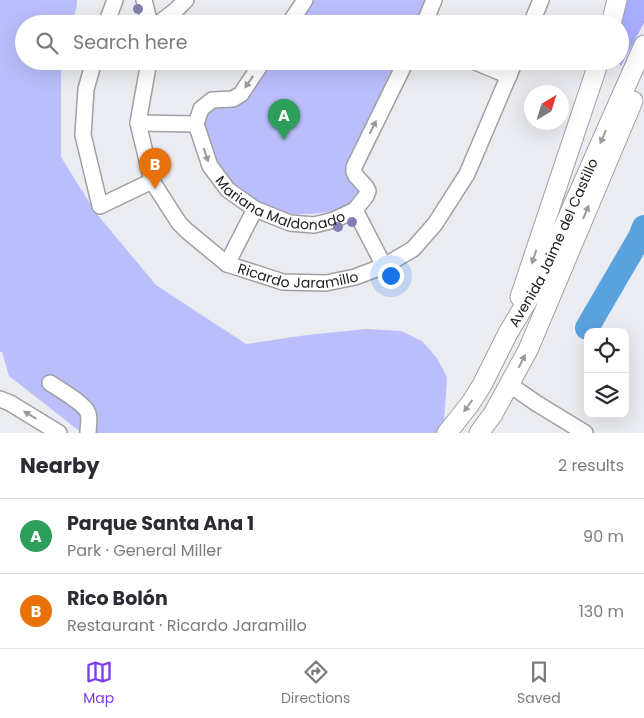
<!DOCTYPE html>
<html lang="en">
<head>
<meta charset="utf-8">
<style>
  :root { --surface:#fff; --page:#f2f2f3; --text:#2b2b33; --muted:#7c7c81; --line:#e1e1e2; --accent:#7c3aed }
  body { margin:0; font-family:Poppins,sans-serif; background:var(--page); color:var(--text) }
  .controls { position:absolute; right:15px; bottom:15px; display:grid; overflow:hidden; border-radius:10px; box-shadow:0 5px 20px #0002 }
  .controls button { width:45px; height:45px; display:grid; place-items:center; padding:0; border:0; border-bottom:1px solid var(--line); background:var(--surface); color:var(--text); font:25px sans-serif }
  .compass { position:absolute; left:524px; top:85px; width:45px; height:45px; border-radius:50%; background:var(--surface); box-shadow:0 5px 20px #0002; rotate:38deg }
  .you { position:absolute; left:390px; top:275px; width:18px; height:18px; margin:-12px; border:4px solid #fff; border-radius:50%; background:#1a73e8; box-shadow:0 0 0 8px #1a73e833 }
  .badge { display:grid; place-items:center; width:32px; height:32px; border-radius:50%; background:var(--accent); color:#fff; font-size:16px; font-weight:700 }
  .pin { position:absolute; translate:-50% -41px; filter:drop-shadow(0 1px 2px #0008) }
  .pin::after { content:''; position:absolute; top:26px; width:18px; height:15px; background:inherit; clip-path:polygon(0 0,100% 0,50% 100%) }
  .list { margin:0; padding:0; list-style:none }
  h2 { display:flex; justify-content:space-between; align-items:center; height:65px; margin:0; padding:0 20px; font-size:21px }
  h2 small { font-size:16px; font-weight:400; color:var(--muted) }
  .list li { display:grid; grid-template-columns:32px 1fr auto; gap:15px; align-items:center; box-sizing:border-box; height:75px; padding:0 20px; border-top:1px solid var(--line) }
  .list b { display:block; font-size:19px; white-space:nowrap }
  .list p { margin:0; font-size:16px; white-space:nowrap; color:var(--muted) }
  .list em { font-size:16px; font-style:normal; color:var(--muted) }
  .icon { flex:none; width:28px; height:28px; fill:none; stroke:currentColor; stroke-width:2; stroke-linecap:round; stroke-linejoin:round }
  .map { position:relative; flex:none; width:644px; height:433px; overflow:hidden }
  .search { position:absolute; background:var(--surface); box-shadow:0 5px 20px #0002; left:15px; right:15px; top:15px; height:55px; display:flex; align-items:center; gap:12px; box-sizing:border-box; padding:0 18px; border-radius:28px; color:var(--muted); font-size:19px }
  .sheet { height:215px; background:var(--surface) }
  nav { display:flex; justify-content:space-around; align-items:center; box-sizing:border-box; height:70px; border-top:1px solid var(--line); background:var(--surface); font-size:14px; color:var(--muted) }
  nav a { display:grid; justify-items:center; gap:2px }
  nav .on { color:var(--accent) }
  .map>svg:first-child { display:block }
</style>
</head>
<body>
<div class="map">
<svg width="644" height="433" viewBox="0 0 644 433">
  <rect width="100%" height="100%" fill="#ebecf1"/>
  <!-- green -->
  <path fill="#babffc" d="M 0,0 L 77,0 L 77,5 L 72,24 L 24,24 L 24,61 L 61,61 L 61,157 L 96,213 L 156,285 L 246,344 L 307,335 L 366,329 L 401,331 L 422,341 L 437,358 L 447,377 L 444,423 L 437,433 L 82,433 L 9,376 L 2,352 L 0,352 Z
    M 314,0 L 426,0 L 414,24 L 296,24 Z
    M 268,61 L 395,61 L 346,173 L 364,199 L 342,210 L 312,214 L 292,214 L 265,206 L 242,195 L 219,168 L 206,145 L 203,121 L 211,105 L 238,103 Z"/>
  <!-- forest -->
  <path fill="#a7acfd" d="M 626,0 L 644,0 L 644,23 L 621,66 L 617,61 L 620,61 L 620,24 Z"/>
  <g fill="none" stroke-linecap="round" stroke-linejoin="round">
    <!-- river -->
    <path stroke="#59a2de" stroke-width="24" d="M 587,328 L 640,237 L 644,227"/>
    <defs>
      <g id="minor">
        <path d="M 144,0 L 150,24"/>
        <path d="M 106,24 L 115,0"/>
        <path d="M 158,24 L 176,10 L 186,0"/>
        <path d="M 289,24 L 305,0"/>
        <path d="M 424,24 L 434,0"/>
        <path d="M 531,24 L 541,0"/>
        <path d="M 94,61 L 86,89 L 83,135 L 100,206 L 152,181"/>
        <path id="s1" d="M 149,61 L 138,123 L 152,181 L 179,223 L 187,231 L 227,264 L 283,282 L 326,283 L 355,277 L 384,266 L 413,249 L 435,224 L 467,174 L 515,61"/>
        <path id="s2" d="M 263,61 L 241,94 L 233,99 L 212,100 L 201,109 L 196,124 L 210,166 L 228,190 L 255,209 L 290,223 L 314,225 L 334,220 L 355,210 L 366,196 L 368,191 L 366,187 L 356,176 L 354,172 L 354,167 L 406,61"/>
        <path d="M 473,61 L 509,76"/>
        <path d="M 138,123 L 196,124"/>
        <path d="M 355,210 L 384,266"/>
        <path d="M 227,264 L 255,209"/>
        <path d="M 50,383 C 59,389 85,404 88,413 C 90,419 88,427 88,433"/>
        <path d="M 510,385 L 536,403 L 585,433"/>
        <path d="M 0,399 L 10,403 L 59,433"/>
      </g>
      <g id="major">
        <path d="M 611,24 L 617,0"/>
        <path d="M 520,297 L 599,61"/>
        <path id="s3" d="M 447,433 L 470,404 L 482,385 L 508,333 L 541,278 L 644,45"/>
        <path d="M 479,433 L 493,414 L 528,350 L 633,101"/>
      </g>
    </defs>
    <!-- minor casing -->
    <use href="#minor" stroke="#9fa0a4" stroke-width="18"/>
    <!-- major casing -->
    <use href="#major" stroke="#9fa0a4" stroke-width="21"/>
    <!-- minor -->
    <use href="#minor" stroke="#fff" stroke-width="15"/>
    <!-- major -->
    <use href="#major" stroke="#fff" stroke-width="19"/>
  </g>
  <!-- trees -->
  <g fill="#847fb3">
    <circle cx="138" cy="9" r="5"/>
    <circle cx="352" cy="222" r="5"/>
    <circle cx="338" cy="227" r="5"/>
  </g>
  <!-- one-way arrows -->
  <defs><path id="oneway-solid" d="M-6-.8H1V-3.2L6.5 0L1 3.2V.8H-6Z" transform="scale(1.25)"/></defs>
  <g fill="#9b9b9c">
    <use href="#oneway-solid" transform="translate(249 82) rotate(124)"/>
    <use href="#oneway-solid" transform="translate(373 127) rotate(-64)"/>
    <use href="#oneway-solid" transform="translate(603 137) rotate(114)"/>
    <use href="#oneway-solid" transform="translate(206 155) rotate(71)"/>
    <use href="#oneway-solid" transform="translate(586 212) rotate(-67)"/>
    <use href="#oneway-solid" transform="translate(534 257) rotate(108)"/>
    <use href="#oneway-solid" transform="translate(522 361) rotate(-63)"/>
    <use href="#oneway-solid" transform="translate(468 406) rotate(126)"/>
    <use href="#oneway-solid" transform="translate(30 415) rotate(-149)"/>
  </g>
  <g text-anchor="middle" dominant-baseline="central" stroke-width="4" stroke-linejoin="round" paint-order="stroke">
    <!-- street labels -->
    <g font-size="14" fill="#212123" stroke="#ebecf1">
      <text stroke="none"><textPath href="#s2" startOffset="230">Mariana Maldonado</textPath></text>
      <text stroke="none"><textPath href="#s3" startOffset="219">Avenida Jaime del Castillo</textPath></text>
      <text stroke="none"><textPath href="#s1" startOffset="309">Ricardo Jaramillo</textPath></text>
    </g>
  </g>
</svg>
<div class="controls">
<button><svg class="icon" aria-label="locate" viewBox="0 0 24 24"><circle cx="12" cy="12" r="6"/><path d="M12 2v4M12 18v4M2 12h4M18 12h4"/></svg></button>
<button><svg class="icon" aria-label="layers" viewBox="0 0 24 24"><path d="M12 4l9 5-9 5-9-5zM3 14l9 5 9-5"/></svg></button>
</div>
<svg class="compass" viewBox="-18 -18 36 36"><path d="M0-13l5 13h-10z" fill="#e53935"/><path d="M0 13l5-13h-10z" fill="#7c7c81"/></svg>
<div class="you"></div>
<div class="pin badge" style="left:284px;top:140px;background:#2e9e5b">A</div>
<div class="pin badge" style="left:155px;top:189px;background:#e8710a">B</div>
<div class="search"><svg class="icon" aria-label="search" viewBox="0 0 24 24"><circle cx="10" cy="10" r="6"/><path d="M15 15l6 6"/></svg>Search here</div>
</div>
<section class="sheet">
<h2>Nearby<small>2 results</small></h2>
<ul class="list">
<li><span class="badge" style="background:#2e9e5b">A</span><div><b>Parque Santa Ana 1</b><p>Park · General Miller</p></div><em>90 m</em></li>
<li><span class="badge" style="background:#e8710a">B</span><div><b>Rico Bolón</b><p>Restaurant · Ricardo Jaramillo</p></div><em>130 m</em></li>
</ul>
</section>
<nav>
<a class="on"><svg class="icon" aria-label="map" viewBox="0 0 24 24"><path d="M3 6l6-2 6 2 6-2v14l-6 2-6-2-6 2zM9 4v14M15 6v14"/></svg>Map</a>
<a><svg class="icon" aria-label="directions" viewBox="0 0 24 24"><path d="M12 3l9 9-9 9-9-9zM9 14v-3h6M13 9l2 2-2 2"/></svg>Directions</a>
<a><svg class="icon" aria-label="saved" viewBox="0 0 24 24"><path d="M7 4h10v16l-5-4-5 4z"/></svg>Saved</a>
</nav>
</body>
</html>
